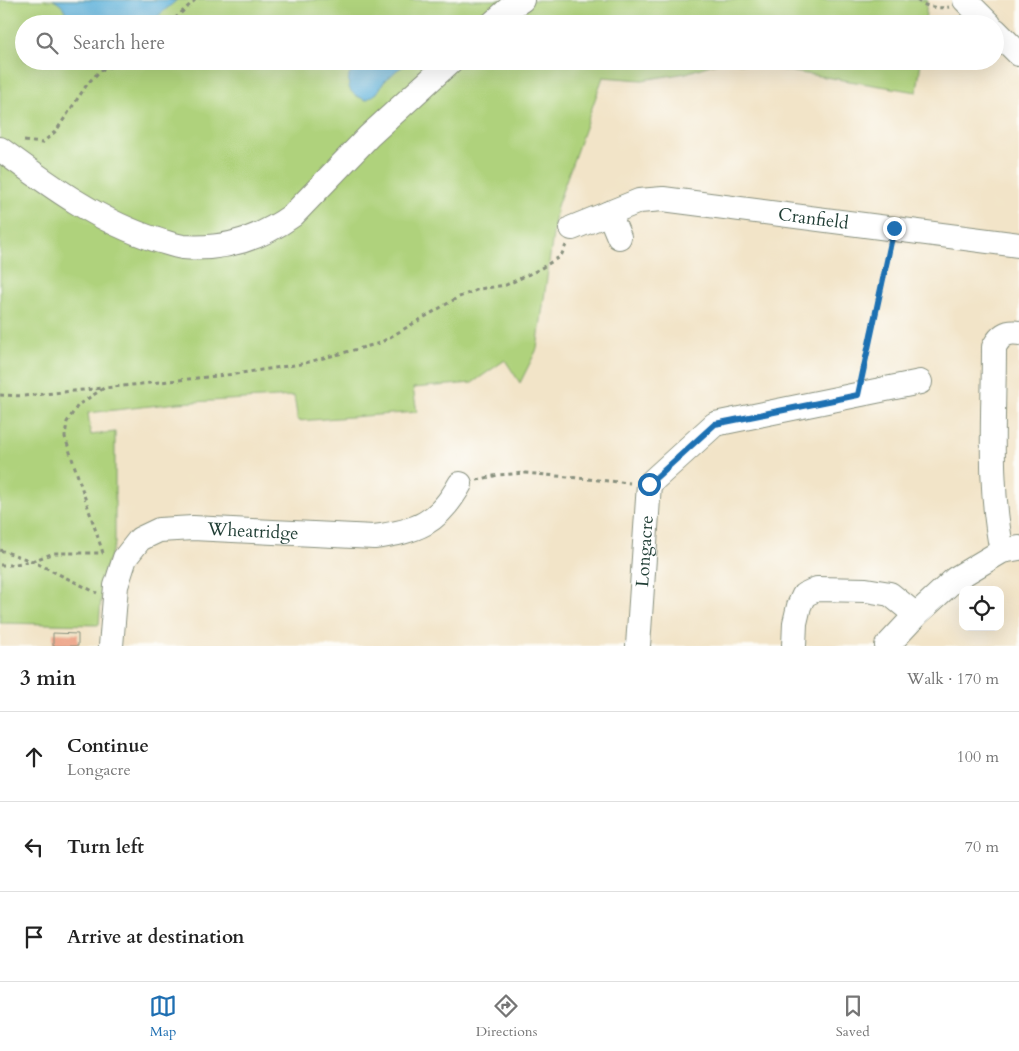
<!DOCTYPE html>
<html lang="en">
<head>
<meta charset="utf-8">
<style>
  :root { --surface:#fff; --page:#f2f2f2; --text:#222; --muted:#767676; --line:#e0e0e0; --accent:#1f6fb2 }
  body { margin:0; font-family:Cardo,serif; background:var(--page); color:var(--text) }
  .controls { position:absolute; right:15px; bottom:15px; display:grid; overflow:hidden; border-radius:10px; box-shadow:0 5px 20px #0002 }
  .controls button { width:45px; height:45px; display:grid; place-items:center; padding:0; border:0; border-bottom:1px solid var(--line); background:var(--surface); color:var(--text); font:25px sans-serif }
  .stop { position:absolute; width:15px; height:15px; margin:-11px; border:4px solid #1f6fb2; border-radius:50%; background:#fff }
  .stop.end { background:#1f6fb2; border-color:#fff; box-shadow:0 1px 5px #0008 }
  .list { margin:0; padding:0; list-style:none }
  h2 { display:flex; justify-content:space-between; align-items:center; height:65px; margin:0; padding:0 20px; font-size:21px }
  h2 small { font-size:16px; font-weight:400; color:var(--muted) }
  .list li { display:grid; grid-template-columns:32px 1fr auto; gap:15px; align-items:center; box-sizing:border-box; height:90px; padding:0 20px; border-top:1px solid var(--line) }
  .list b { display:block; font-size:19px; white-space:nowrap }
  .list p { margin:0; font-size:16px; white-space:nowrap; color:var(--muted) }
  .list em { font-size:16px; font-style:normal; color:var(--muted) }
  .icon { flex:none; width:28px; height:28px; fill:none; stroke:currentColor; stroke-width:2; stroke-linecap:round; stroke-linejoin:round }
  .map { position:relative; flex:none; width:1019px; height:646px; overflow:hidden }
  .search { position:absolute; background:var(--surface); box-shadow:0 5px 20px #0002; left:15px; right:15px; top:15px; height:55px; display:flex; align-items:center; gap:12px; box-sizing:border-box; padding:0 18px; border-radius:28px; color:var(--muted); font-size:19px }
  .sheet { height:335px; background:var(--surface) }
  nav { display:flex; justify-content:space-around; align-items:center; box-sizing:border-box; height:70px; border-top:1px solid var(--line); background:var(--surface); font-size:14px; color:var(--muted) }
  nav a { display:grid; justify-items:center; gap:2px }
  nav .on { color:var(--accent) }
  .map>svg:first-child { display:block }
</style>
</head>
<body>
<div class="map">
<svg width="1019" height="646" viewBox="0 0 1019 646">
  <rect width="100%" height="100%" fill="#fdfcf7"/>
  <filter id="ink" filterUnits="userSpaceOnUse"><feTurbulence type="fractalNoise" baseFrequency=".02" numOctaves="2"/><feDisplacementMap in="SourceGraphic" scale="10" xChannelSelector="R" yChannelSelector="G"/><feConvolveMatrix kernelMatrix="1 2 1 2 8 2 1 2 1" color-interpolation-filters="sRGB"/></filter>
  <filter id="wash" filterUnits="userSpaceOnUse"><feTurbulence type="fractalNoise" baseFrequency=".0096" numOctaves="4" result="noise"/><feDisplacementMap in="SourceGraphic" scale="20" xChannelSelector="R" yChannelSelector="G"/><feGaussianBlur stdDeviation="1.12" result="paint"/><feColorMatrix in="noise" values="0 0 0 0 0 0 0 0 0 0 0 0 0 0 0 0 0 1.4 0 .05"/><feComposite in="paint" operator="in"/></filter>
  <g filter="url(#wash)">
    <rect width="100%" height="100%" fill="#f2e4c8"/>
    <!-- green -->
    <path fill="#afd27b" stroke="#678858" d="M 0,0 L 927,0 L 925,24 L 24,24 L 24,61 L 722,61 L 686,73 L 642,80 L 603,77 L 557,206 L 537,349 L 520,383 L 505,360 L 472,383 L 413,388 L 417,412 L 298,421 L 294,396 L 177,403 L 88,413 L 91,435 L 115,432 L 115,544 L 103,574 L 99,625 L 0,623 Z
      M 727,61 L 921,61 L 917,92 Z"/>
    <!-- water -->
    <path fill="#61b3dc" stroke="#407888" d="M 53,0 L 177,0 L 152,21 L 145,24 L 69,24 C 67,12 64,5 53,0 Z
      M 365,61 L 412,61 L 397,70 L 384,82 L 377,93 L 366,100 C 351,94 347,91 349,75 Z"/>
    <g id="blocks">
      <!-- building -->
      <path fill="#eea98e" d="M 53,633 L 78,634 L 78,646 L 53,646 Z"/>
    </g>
  </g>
  <g filter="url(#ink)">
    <use href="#blocks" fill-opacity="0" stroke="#88907e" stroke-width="1"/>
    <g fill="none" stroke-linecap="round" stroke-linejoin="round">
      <defs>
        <g id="minor">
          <path d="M 965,0 L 989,24"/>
          <path d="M 492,24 L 511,7 L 522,0"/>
          <path d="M 995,30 L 1019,54"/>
          <path d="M 0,149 C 49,185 99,222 157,240 C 165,242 174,246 183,247 C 223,250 260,239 293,215 L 369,136 L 451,61"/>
          <path d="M 609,213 L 619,237"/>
          <path id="s1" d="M 572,228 L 639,201 L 663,199 L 1019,245"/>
          <path d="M 1002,551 C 988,484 994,415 994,347 C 1000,336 1006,331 1019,333"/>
          <path id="s2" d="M 111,646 L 116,586 L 125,558 L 140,539 L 159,530 L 193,528 L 374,537 C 417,531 438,524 460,484"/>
          <path id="s3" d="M 638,646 L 649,484 L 715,424 L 920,382"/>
          <path d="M 794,646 L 795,623 L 799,606 L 804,595 L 817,589 L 866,590 L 890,594 L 916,615"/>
          <path d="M 887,646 L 916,615 L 955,579 L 1002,551 L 1019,548"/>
        </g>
      </defs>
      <!-- minor casing -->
      <use href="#minor" stroke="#88907e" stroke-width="26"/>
      <!-- path -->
      <path stroke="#88907e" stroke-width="3" stroke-dasharray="4 4" stroke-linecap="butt" d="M 917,0 C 925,7 938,9 949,7
        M 169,24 L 195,0
        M 24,141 L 42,143 L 56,131 L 88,83 L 100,71 L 124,61
        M 862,374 L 890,248
        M 0,395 L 24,396 L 103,388
        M 477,480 L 498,475 L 525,473 L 630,483
        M 0,550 L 32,561 L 97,593
        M 103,553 L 65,437 L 67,422 L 78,405 L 104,388 L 235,374 L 301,364 L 380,343 L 457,298 L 479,289 L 506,285 L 538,270 L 561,256 L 566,245
        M 0,565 L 11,565 L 32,561 L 54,553 L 103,553"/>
      <!-- minor -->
      <use href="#minor" stroke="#fff" stroke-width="24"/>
    </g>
  </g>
  <g fill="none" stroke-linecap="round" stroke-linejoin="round" filter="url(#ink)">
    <!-- route -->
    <path stroke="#1f6fb2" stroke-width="6" d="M 649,484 L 715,424 L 858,395 L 894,228"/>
  </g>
  <g text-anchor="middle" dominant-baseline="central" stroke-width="4.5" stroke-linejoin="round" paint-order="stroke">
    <!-- street labels -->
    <g font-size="18" fill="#1f3d34" stroke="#fdfcf7">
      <text stroke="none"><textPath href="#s1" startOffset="248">Cranfield</textPath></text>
      <text stroke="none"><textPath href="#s2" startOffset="229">Wheatridge</textPath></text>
      <text stroke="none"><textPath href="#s3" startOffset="95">Longacre</textPath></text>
    </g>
  </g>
</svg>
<div class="controls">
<button><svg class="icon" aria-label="locate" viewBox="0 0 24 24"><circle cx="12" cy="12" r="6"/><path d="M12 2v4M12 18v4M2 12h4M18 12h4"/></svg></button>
</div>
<div class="stop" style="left:649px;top:484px"></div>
<div class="stop end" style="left:894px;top:228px"></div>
<div class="search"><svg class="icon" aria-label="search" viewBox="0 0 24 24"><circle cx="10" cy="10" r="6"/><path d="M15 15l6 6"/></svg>Search here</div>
</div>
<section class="sheet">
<h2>3 min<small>Walk · 170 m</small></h2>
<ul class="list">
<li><svg class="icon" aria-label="ahead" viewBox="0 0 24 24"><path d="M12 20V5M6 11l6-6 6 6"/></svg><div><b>Continue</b><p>Longacre</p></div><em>100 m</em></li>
<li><svg class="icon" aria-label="left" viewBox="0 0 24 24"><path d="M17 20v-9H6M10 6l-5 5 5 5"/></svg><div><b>Turn left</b></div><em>70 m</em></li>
<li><svg class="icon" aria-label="arrive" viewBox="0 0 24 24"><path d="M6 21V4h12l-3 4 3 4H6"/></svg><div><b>Arrive at destination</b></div></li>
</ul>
</section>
<nav>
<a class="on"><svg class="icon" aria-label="map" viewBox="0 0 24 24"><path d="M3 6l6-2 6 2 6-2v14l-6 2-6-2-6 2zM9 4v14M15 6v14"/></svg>Map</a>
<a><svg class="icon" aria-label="directions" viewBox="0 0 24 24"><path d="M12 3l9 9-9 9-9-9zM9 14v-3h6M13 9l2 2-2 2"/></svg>Directions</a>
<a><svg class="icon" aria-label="saved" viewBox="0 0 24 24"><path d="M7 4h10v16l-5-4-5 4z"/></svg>Saved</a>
</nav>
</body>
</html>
